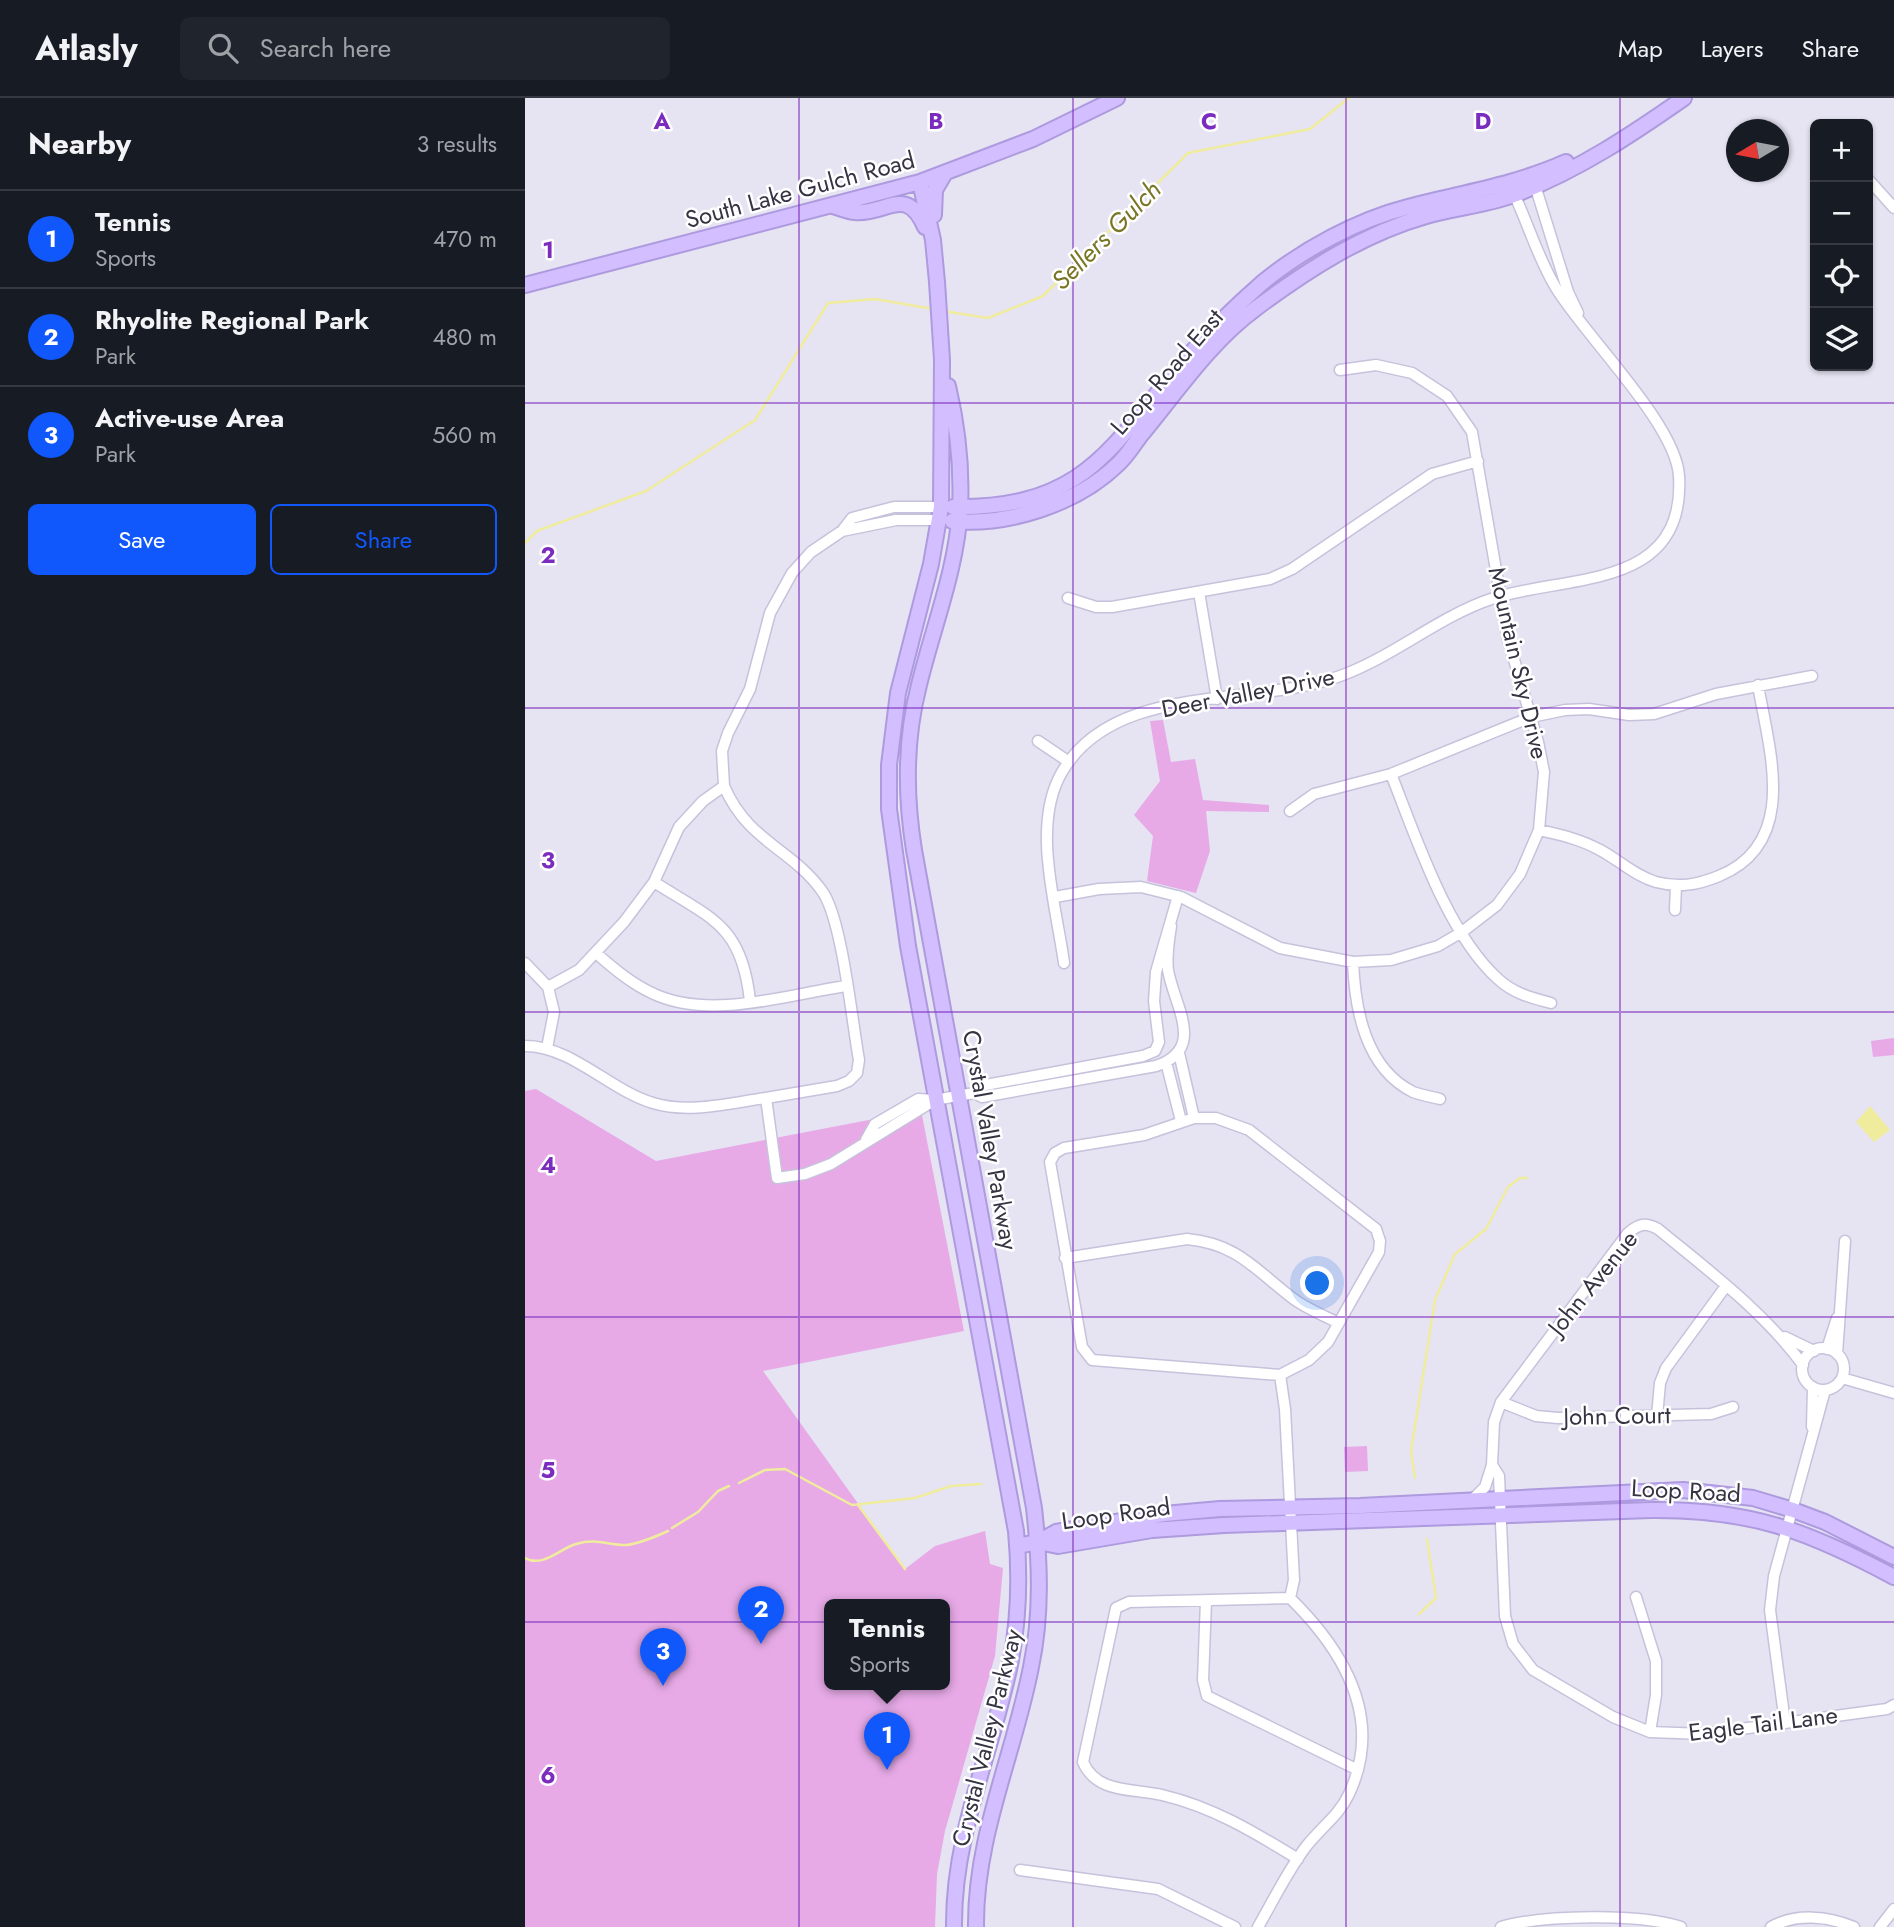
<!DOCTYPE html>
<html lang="en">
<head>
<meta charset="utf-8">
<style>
	:root { --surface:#171b24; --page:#20242c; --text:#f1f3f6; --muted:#9ea1a6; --line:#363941; --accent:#1057fc }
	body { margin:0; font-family:Jost,sans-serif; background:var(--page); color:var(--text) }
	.controls { position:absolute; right:21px; top:21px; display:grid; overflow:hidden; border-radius:10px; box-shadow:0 2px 5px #0004 }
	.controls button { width:63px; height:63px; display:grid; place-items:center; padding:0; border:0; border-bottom:2px solid var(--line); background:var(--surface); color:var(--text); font:35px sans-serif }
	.compass { position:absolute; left:1201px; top:21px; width:63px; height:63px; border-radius:50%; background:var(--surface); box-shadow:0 2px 5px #0004; rotate:260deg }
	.you { position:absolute; left:793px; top:1186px; width:24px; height:24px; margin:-18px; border:5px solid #fff; border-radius:50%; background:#1a73e8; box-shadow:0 0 0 10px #1a73e833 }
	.badge { display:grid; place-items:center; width:46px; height:46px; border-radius:50%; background:var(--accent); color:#fff; font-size:23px; font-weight:700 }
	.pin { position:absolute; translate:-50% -58px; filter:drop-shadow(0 2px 4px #0008) }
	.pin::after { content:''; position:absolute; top:37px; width:24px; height:21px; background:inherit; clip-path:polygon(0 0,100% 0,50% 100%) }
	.popup { position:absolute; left:299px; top:1501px; width:126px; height:91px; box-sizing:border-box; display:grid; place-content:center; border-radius:10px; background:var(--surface); filter:drop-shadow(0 2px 5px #0005); font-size:23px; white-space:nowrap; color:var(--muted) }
	.popup b { font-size:26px; color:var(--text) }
	.popup::after { content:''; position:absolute; left:50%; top:100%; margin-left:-14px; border:14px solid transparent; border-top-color:var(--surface) }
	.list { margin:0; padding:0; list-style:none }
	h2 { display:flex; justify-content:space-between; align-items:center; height:91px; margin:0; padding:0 28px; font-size:30px }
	h2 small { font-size:23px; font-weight:400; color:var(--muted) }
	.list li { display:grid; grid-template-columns:46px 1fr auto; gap:21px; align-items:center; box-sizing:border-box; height:98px; padding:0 28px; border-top:2px solid var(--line) }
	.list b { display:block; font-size:26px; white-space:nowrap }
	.list p { margin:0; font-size:23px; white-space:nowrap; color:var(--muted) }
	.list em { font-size:23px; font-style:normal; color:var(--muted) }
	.actions { display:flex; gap:14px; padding:21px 28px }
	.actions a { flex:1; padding:16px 0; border:2px solid var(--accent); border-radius:10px; text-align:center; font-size:24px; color:var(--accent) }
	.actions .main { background:var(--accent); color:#fff }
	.icon { flex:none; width:38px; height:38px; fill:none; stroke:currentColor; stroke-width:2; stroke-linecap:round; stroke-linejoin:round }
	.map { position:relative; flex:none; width:1369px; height:1829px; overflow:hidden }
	header { display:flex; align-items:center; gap:42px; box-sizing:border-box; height:98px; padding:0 35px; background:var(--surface); border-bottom:2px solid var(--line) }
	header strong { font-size:33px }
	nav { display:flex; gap:38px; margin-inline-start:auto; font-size:24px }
	.search { width:490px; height:63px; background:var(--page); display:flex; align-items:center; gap:18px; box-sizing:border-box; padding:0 24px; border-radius:10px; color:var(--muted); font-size:26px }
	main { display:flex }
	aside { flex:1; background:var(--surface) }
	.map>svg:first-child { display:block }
	.green { fill:#e7aae7; fill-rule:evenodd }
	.water { fill:#f0ec9d }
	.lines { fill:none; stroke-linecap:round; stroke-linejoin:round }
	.stream { stroke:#f0ec9d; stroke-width:2.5 }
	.street-casing { stroke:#c7c2db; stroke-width:13 }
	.secondary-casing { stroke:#ad9adf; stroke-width:18 }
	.street { stroke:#fff; stroke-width:10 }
	.secondary { stroke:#d3bfff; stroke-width:14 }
	.grid { fill:none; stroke:#7b2cbf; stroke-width:2; stroke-opacity:0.55 }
	.labels { text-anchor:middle; stroke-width:5; stroke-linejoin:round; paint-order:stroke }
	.street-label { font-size:24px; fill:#363343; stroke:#fff }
	.water-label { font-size:26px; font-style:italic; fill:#787523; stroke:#fff }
	.grid-label { font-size:23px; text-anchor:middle; font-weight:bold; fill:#7b2cbf; stroke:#fff; stroke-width:5; stroke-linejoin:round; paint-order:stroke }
</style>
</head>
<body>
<header>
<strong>Atlasly</strong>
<div class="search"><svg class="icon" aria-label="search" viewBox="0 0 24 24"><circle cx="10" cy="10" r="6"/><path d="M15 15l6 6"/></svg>Search here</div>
<nav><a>Map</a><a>Layers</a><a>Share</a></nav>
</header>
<main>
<aside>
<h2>Nearby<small>3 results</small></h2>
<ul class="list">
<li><span class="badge">1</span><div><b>Tennis</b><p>Sports</p></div><em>470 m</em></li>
<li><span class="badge">2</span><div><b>Rhyolite Regional Park</b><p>Park</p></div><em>480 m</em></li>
<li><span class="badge">3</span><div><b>Active-use Area</b><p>Park</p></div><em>560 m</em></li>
</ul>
<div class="actions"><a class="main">Save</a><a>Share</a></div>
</aside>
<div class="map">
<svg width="1369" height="1829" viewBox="0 0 1369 1829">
	<rect width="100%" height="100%" fill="#e6e3f2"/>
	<path class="green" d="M638 622 646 664 670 661 678 702 744 707V714L681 713 685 753 671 795 622 783 628 738 609 717 635 683 625 623Z
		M1369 940V957L1348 959 1346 943Z
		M11 991 131 1063 396 1012 439 1233 238 1273 380 1471 410 1448 460 1433 465 1466 478 1470 470 1558 420 1733 412 1776 410 1829H0V993ZM304 1506H420V1586H304Z
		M842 1348 843 1373 820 1374 819 1349Z"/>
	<path class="water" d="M1345 1008 1365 1032 1349 1044 1331 1024Z"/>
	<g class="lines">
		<path class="stream" d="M418 213 463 220 518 198 663 55 785 31 824 0
			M0 445 12 433 121 393 230 322 303 205 350 201 408 211
			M890 1380 886 1353 910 1202 930 1156 961 1131 983 1089 995 1080H1002
			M214 1385 240 1372 260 1371 327 1407 390 1400 426 1388 456 1386
			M333 1407 380 1471
			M147 1430 173 1414 193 1393 204 1388
			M0 1460C18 1470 34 1451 51 1446 72 1440 82 1447 101 1447 113 1446 132 1438 143 1433
			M894 1516 911 1500 902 1441"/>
		<defs>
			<path id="street" d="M1343 81 1369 110
				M1009 84 1043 194 1053 215
				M317 433 371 422H415
				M674 494 692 601
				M543 500 571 509H587L745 481 767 471 907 376 953 363
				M513 643 544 664
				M866 676C891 739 922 835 973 881 988 895 1006 900 1026 905
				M199 688C223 744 266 750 297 793 317 820 327 924 334 962L332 975 324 983 312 988 241 1000 252 1080 280 1076 306 1066 410 1002
				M765 713 789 696 866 676 1006 619 1040 612 1064 611 1104 617 1129 616 1191 596 1287 578
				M1014 732C1036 737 1055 741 1075 752 1094 762 1110 778 1131 784 1154 790 1172 787 1194 778 1275 745 1244 652 1233 587
				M129 784C187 821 217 827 225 903
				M530 799 574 791 616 789 656 799 755 850 828 864 866 862 913 848 937 834 972 807 995 776 1014 732 1019 674 1013 644 983 541 947 334 922 298 887 275 851 267 815 272
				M1150 812 1151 788
				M71 855C89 871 107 886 129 896 186 922 261 897 321 888
				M828 864C830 911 840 970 888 994 896 997 907 999 915 1001
				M0 865 23 889 54 872 99 824 129 784 154 729 178 703 199 688 197 653 203 635 225 591 245 515 267 475 286 454 317 433 327 420 369 409H416
				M539 865C531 806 506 727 537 674 590 583 729 610 815 578 868 559 913 519 966 501 1040 476 1161 494 1154 378 1151 326 1060 238 1031 190 1012 159 1003 124 987 92
				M0 948C47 948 84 992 128 1005 164 1016 204 1005 241 1000
				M22 950 29 914 23 889
				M654 955 669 1020
				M641 964 656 1023
				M449 995 455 988 618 958 630 953 634 944 629 903 631 874 653 798
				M669 1020H691L724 1032 851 1131 855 1143 854 1154 803 1244 784 1262 755 1277 567 1262 557 1249 525 1064 530 1055 539 1050 619 1037Z
				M341 1042 350 1026 393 1001 410 1002 449 995 457 999 631 968C682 951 649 908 643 872 641 858 644 842 646 828
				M540 1160 662 1141C714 1146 731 1173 770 1202 783 1211 799 1218 814 1225
				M1260 1239 1289 1253
				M1277 1271a21 21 0 1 1 42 0a21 21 0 1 1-42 0Z
				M1302 1251 1312 1220
				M1312 1256 1320 1143
				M755 1277 760 1311 769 1482 765 1500
				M1317 1280 1369 1295
				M976 1304 1011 1318 1033 1320 1186 1316 1208 1309
				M1132 1318 1135 1285 1141 1270 1201 1188
				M1287 1329 1288 1289
				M967 1367 969 1324 976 1304 1103 1135C1114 1126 1120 1124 1133 1131 1184 1173 1238 1213 1278 1267
				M948 1401 960 1389 967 1367 974 1378 980 1518 988 1546 1008 1572 1088 1619 1125 1634 1179 1636 1362 1611 1369 1607
				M1111 1499 1131 1563V1597L1125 1634
				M681 1503 678 1582 682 1598 833 1672
				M1260 1625 1245 1512 1249 1478 1300 1292
				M495 1772 633 1791 710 1829
				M733 1829C748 1803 762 1774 780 1750 794 1731 814 1718 824 1696 859 1621 819 1553 765 1500L604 1504 591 1510 558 1664C572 1696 607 1690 637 1697 688 1709 729 1734 773 1761
				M976 1829C1017 1817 1115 1815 1156 1829
				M1246 1829C1271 1815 1303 1818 1329 1829
				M1355 1829 1369 1811"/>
			<path id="secondary" d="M395 84 408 142 412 184 417 262 416 409 406 466 373 595 364 667V711L383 848 491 1433C495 1476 494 1519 486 1562 468 1652 428 1735 429 1829
				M308 108C315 110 323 114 330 114 361 117 381 86 400 129
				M409 117 410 92 420 75
				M0 187 395 84 508 41 592 0
				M423 288C432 326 437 370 435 410 432 470 408 529 394 587 380 641 380 696 389 752L509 1410C515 1464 517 1516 506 1569 489 1657 450 1738 451 1829
				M428 409C564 411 587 345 665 256 687 231 712 207 737 185 777 152 832 122 883 109 936 95 990 87 1041 64
				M427 423C484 428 552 406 593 366 602 358 609 346 616 337 651 295 685 244 730 211 782 172 838 136 901 118 932 109 965 107 994 95 1055 71 1106 37 1159 0
				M513 1444 531 1434 639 1416 695 1411 835 1408 1158 1392 1228 1400 1268 1412 1300 1424 1369 1459
				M492 1448 513 1444 533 1448 627 1432 699 1427 1126 1412C1226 1411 1283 1433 1369 1479"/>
		</defs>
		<use href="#street" class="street-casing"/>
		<use href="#secondary" class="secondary-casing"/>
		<use href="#street" class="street"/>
		<use href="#secondary" class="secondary"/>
	</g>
	<path class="grid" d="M274 0V1829M548 0V1829M821 0V1829M1095 0V1829M0 305H1369M0 610H1369M0 914H1369M0 1219H1369M0 1524H1369"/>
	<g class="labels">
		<g class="street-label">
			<text transform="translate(275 92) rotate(-15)" y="8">South Lake Gulch Road</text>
			<text transform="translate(642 274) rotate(-49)" y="8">Loop Road East</text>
			<text transform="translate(993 565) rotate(77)" y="8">Mountain Sky Drive</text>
			<text transform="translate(723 595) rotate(-11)" y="8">Deer Valley Drive</text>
			<text transform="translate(465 1042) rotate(80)" y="8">Crystal Valley Parkway</text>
			<text transform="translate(1068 1185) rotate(-51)" y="8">John Avenue</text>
			<text transform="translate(1092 1318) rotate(-1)" y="8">John Court</text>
			<text transform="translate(1161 1393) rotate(3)" y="8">Loop Road</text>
			<text transform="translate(591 1416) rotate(-8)" y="8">Loop Road</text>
			<text transform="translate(1238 1626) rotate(-7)" y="8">Eagle Tail Lane</text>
			<text transform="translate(462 1640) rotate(-76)" y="8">Crystal Valley Parkway</text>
		</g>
		<g class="water-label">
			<text transform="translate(581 137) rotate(-45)" y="9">Sellers Gulch</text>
		</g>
	</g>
	<g class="grid-label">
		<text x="137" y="31">A</text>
		<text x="411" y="31">B</text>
		<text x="684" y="31">C</text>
		<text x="958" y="31">D</text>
		<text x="23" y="160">1</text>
		<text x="23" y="465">2</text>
		<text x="23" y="770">3</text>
		<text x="23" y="1075">4</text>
		<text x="23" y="1380">5</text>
		<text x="23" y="1685">6</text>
	</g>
</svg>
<div class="controls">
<button>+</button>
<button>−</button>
<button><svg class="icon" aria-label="locate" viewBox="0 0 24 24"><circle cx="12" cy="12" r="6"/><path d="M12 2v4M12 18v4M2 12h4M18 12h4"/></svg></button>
<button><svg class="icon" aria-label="layers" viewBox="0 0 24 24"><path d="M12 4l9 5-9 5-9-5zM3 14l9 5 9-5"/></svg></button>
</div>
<svg class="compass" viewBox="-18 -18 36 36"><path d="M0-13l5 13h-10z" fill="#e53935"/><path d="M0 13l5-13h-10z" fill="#9ea1a6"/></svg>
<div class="you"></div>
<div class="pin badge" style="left:362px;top:1672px">1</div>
<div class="popup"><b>Tennis</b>Sports</div>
<div class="pin badge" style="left:236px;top:1546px">2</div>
<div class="pin badge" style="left:138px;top:1588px">3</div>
</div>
</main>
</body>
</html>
